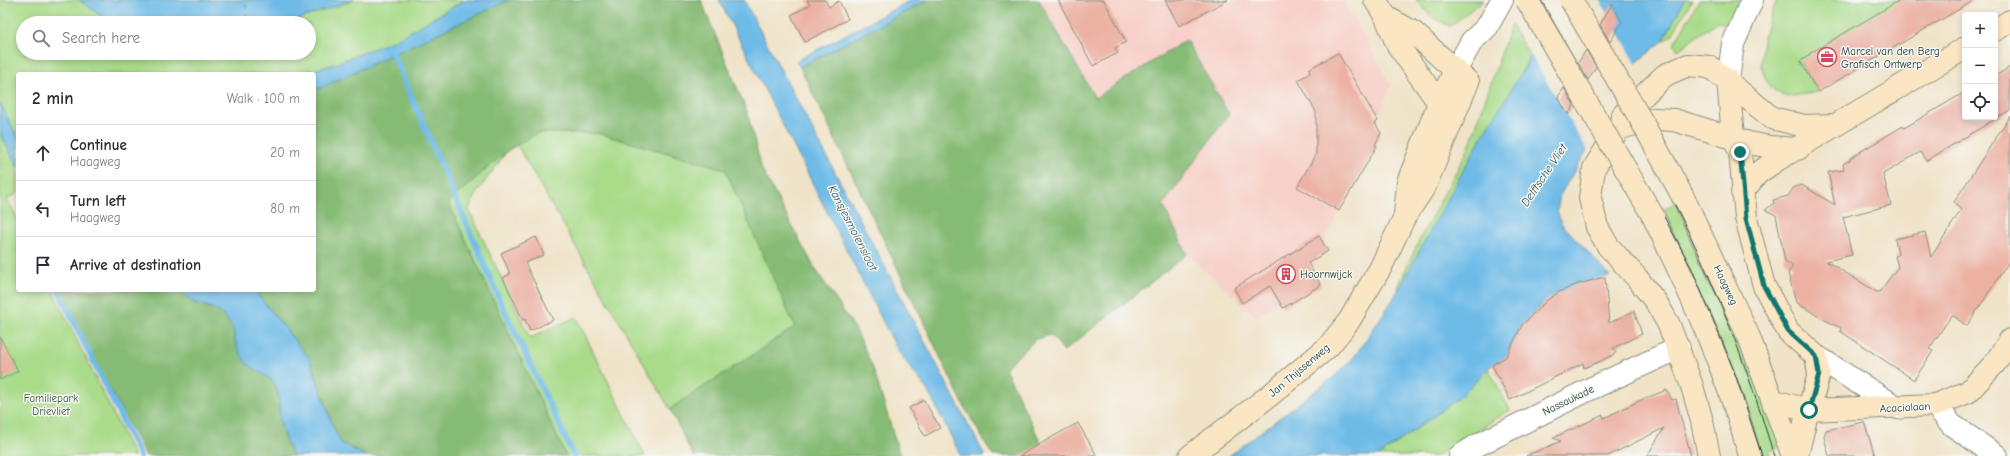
<!DOCTYPE html>
<html lang="en">
<head>
<meta charset="utf-8">
<style>
	:root { --surface:#fff; --page:#f2f2f3; --text:#2b2b33; --muted:#7c7c81; --line:#e1e1e2 }
	body { margin:0; font-family:"Comic Neue",sans-serif; background:var(--page); color:var(--text) }
	.controls { position:absolute; right:12px; top:12px; display:grid; overflow:hidden; border-radius:4px; box-shadow:0 2px 6px #0003 }
	.controls button { width:36px; height:36px; display:grid; place-items:center; padding:0; border:0; border-bottom:1px solid var(--line); background:var(--surface); color:var(--text); font:20px sans-serif }
	.stop { position:absolute; width:12px; height:12px; margin:-9px; border:3px solid #0f766e; border-radius:50%; background:#fff }
	.stop.end { background:#0f766e; border-color:#fff; box-shadow:0 1px 4px #0008 }
	.list { margin:0; padding:0; list-style:none }
	h2 { display:flex; justify-content:space-between; align-items:center; height:52px; margin:0; padding:0 16px; font-size:17px }
	h2 small { font-size:13px; font-weight:400; color:var(--muted) }
	.list li { display:grid; grid-template-columns:26px 1fr auto; gap:12px; align-items:center; box-sizing:border-box; height:56px; padding:0 16px; border-top:1px solid var(--line) }
	.list b { display:block; font-size:15px; white-space:nowrap }
	.list p { margin:0; font-size:13px; white-space:nowrap; color:var(--muted) }
	.list em { font-size:13px; font-style:normal; color:var(--muted) }
	.icon { flex:none; width:22px; height:22px; fill:none; stroke:currentColor; stroke-width:2; stroke-linecap:round; stroke-linejoin:round }
	.map { position:relative; flex:none; width:2010px; height:456px; overflow:hidden }
	.search { position:absolute; background:var(--surface); box-shadow:0 2px 6px #0003; left:16px; top:16px; width:300px; height:44px; display:flex; align-items:center; gap:10px; box-sizing:border-box; padding:0 14px; border-radius:22px; color:var(--muted); font-size:15px }
	.panel { position:absolute; background:var(--surface); box-shadow:0 2px 6px #0003; left:16px; top:72px; width:300px; height:220px; border-radius:4px }
	.map>svg:first-child { display:block }
	.built { fill:#f7d1c9 }
	.green { fill:#a9db89; stroke:#648c5e; fill-rule:evenodd }
	.forest { fill:#86bb75; stroke:#527c54 }
	.water { fill:#6ebbe8; stroke:#467c8e }
	.pier { fill:#f0e3c8 }
	.lines { fill:none; stroke-linecap:round; stroke-linejoin:round }
	.stream { stroke:#6ebbe8; stroke-width:6 }
	.ferry { stroke:#335c61; stroke-width:1; stroke-dasharray:5 4; stroke-linecap:butt }
	.building { fill:#ecb1a3 }
	.street-casing { stroke:#88907e; stroke-width:24 }
	.secondary-casing { stroke:#88907e; stroke-width:24 }
	.street { stroke:#fff; stroke-width:22 }
	.secondary { stroke:#fbe6c4; stroke-width:22 }
	.tram { stroke:#1f3d34; stroke-width:1 }
	.secondary-bridge-casing { stroke:#88907e; stroke-width:24; stroke-linecap:butt }
	.secondary-bridge { stroke:#fbe6c4; stroke-width:22 }
	.route { stroke:#0f766e; stroke-width:5 }
	.labels { text-anchor:middle; stroke-width:3; stroke-linejoin:round; paint-order:stroke }
	.poi-label { font-size:11px; fill:#1f3d34; stroke:#f6f6f2; text-anchor:start }
	.street-label { font-size:11px; fill:#1f3d34; stroke:#f6f6f2 }
	.park-label { font-size:11px; fill:#3b5d45; stroke:#f6f6f2 }
	.water-label { font-size:12px; font-style:italic; fill:#335c61; stroke:#f6f6f2 }
</style>
</head>
<body>
<div class="map">
<svg width="2010" height="456" viewBox="0 0 2010 456">
	<rect width="100%" height="100%" fill="#f6f6f2"/>
	<filter id="ink" filterUnits="userSpaceOnUse"><feTurbulence type="fractalNoise" baseFrequency=".025" numOctaves="2"/><feDisplacementMap in="SourceGraphic" scale="8" xChannelSelector="R" yChannelSelector="G"/><feConvolveMatrix kernelMatrix="1 2 1 2 8 2 1 2 1" color-interpolation-filters="sRGB"/></filter>
	<filter id="wash" filterUnits="userSpaceOnUse"><feTurbulence type="fractalNoise" baseFrequency=".012" numOctaves="4" result="noise"/><feDisplacementMap in="SourceGraphic" scale="16" xChannelSelector="R" yChannelSelector="G"/><feGaussianBlur stdDeviation="0.9" result="paint"/><feColorMatrix in="noise" values="0 0 0 0 0 0 0 0 0 0 0 0 0 0 0 0 0 1.4 0 .05"/><feComposite in="paint" operator="in"/></filter>
	<g filter="url(#wash)">
		<rect width="100%" height="100%" fill="#f0e3c8"/>
		<path class="built" d="M1039 0H1344L1391 85 1346 197 1308 278 1257 317 1187 254 1163 205 1229 114 1186 41 1095 98Z"/>
		<path class="green" d="M0 0H513L314 74H18V138L0 103ZM23 23H309V53H23Z
			M1416 0H1484L1450 26 1433 18Z
			M1684 0H1692L1672 35 1663 41Z
			M1699 0H1744L1727 26 1718 21 1678 50 1674 44Z
			M1777 0H1904L1800 62 1818 92 1786 97C1782 95 1776 92 1773 89 1749 64 1767 26 1777 0Z
			M1511 25 1530 56 1472 162 1399 290 1397 287 1420 239 1469 147Z
			M0 132 18 168V193L7 199 18 220V290H52L134 456H0Z
			M537 133H597L725 169 795 327 670 409 517 145Z
			M507 151 475 195 469 210 530 338 576 317 645 456H566L448 202Z
			M1679 200 1780 436 1777 448 1769 451 1770 456H1758L1657 214Z
			M1488 368 1510 410 1437 456H1379L1461 396Z"/>
		<path class="forest" d="M506 0H701L747 112 762 170 814 267 856 330 873 368 900 456H693L670 409 795 327 725 169 597 133H537L507 151 448 202 566 456H366L341 443 333 426 310 359 258 295V290H314V89Z
			M928 0H1039L1095 98 1186 40 1229 114 1163 205 1187 254 1064 351 1051 335 1036 339 1005 368 1047 456H993L965 408 800 67Z
			M57 290H179L193 302 215 309 225 317 233 328 236 345 273 381 278 393 280 421 286 442 293 456H146Z"/>
		<path class="water" d="M79 0H354L288 23H111Z
			M465 0H509L314 91V74H299L335 64 395 40Z
			M719 0H744L985 456H961L928 391 898 351Z
			M911 0H928L800 67 796 61Z
			M1566 0H1684L1663 41 1636 63 1608 115 1560 195 1557 211 1561 223 1610 276C1559 290 1526 304 1506 357L1492 365 1461 396 1379 456H1229L1335 376 1354 357 1392 301 1476 147Z
			M0 103 18 138V168L0 132Z
			M179 290H258V295L310 359 333 426 341 443 366 456H293L286 442 280 421 278 393 273 381 246 363 236 345 233 328 225 317 215 309 193 302Z"/>
		<path class="pier" d="M1564 0H1600L1637 65 1610 116 1588 151 1531 55Z"/>
		<g class="lines">
			<path class="stream" d="M392 52 501 303 574 456
				M58 290 140 456"/>
			<path class="ferry" d="M246 18V0"/>
		</g>
		<g id="blocks">
			<path class="building" d="M807 0H825L829 7 839 1 848 19 805 42 791 15 810 5Z
				M1058 0H1104L1126 42 1115 48 1118 53 1093 66Z
				M1165 0H1228L1179 26Z
				M1900 0H1975L1818 92 1800 61 1810 55 1809 54Z
				M1612 4 1622 22 1610 42 1600 25Z
				M1586 50 1596 67 1588 80 1578 63Z
				M1338 53 1378 121 1375 123 1381 133 1375 145 1377 146 1339 211 1297 187 1316 154V112L1298 80 1310 73 1309 69Z
				M2010 67V110L1926 161 1920 152 1883 174 1891 205 1843 217 1852 255 1826 261 1877 292 1880 291 1898 267 1895 256 1898 255 1895 239 1925 232 1931 257 1961 210 1954 202 2010 116V260L1967 326 1952 315 1929 349 1933 351 1914 380 1840 331 1841 328 1819 317 1796 302 1788 273 1793 266 1785 261 1776 215 1765 210 1774 203 1773 200 1788 196 1794 187 1802 185 1835 205 1828 172 1844 170 1843 164 1850 160V158L1903 126 1904 128 1965 92V117H1995V76Z
				M1564 88 1574 105 1568 115 1558 97Z
				M1319 236 1328 251 1308 263 1321 285 1283 308 1270 286 1242 303 1234 288Z
				M536 237 544 255 525 263 553 320 530 331 525 319 523 320 503 278 510 274 501 253Z
				M1605 277 1609 323 1634 311 1642 334 1613 348 1616 353 1603 360 1584 368 1583 363 1510 400 1492 365 1506 357 1522 325 1546 301 1559 292 1578 284Z
				M0 337 18 371 0 380Z
				M1667 390 1672 400 1676 399 1691 456H1647L1664 428 1608 456H1526L1561 441 1553 438 1603 415 1604 418 1641 400Z
				M924 400 940 428 925 436 909 408Z
				M1864 422 1875 456H1829L1824 437 1826 430Z
				M1078 423 1097 456H1019L1063 431Z"/>
		</g>
	</g>
	<g filter="url(#ink)">
		<use href="#blocks" fill-opacity="0" stroke="#88907e" stroke-width="1"/>
		<g class="lines">
			<defs>
				<path id="street" d="M1455 71 1472 41 1487 27 1502 0
					M1728 80 1733 44 1752 0
					M1816 356 1898 408
					M1935 405 1952 425 1997 456
					M1460 456 1476 446 1590 389 1679 348"/>
				<path id="secondary" d="M1375 0 1386 17 1397 44 1439 103 1451 109
					M1995 30 2010 21
					M1728 80 1733 137 1740 152 1746 218 1764 286 1788 331 1816 356 1819 374 1806 418 1797 456
					M1624 127 1654 119 1674 120 1749 143 1770 147 1798 149
					M1742 192 1758 173 1777 160 1965 48
					M1683 197 1749 337 1793 456
					M1405 214 1408 182 1439 103 1455 71
					M1653 216C1691 294 1727 372 1750 456
					M1774 401 1809 410 1935 405 1968 392 1995 363 2010 340
					M1190 456 1269 396 1328 347 1349 321 1381 267 1404 218 1425 186 1468 82 1413 32 1386 17
					M1709 456 1702 421 1692 386 1669 325 1656 302 1637 278 1608 246 1597 227 1590 198 1594 168 1619 128 1623 115 1665 75 1688 65 1710 67 1772 118 1804 126 1833 125"/>
			</defs>
			<use href="#street" class="street-casing"/>
			<use href="#secondary" class="secondary-casing"/>
			<use href="#street" class="street"/>
			<use href="#secondary" class="secondary"/>
			<path class="tram" d="M1541 0 1661 211 1692 269 1734 371 1762 456
				M1561 0C1599 67 1639 134 1674 203 1716 284 1748 369 1774 456"/>
			<defs>
				<path id="secondary-bridge" d="M1527 0 1653 216
					M1571 0 1641 120 1683 197"/>
			</defs>
			<use href="#secondary-bridge" class="secondary-bridge-casing"/>
			<use href="#secondary-bridge" class="secondary-bridge"/>
		</g>
	</g>
	<g class="lines" filter="url(#ink)">
		<path class="route" d="M1740 152 1746 218 1764 286 1788 331 1816 356 1819 374 1809 410"/>
	</g>
	<defs>
		<symbol id="office-ring" viewBox="-11 -11 22 22"><circle r="9.5" fill="#f6f6f2" stroke="#d1495b" stroke-width="1.5"/><path d="M-6-3h4V-5.5h4V-3h4V5H-6ZM-1-4.5V-3h2v-1.5ZM-6 0V1H6V0Z" fill="#d1495b"/></symbol>
		<symbol id="building-ring" viewBox="-11 -11 22 22"><circle r="9.5" fill="#f6f6f2" stroke="#d1495b" stroke-width="1.5"/><path d="M-4-6H4V6H1V3H-1V6H-4ZM-2.5-4.3h1.7v1.8h-1.7ZM.8-4.3h1.7v1.8H.8ZM-2.5-1h1.7V.8h-1.7ZM.8-1h1.7V.8H.8Z" fill="#d1495b"/></symbol>
	</defs>
	<g fill-rule="evenodd">
		<use href="#office-ring" x="1816" y="46" width="22" height="22"/>
		<use href="#building-ring" x="1275" y="263" width="22" height="22"/>
	</g>
	<g class="labels">
		<g class="poi-label">
			<text x="1841" y="55">Marcel van den Berg<tspan x="1841" dy="13">Grafisch Ontwerp</tspan></text>
			<text x="1300" y="278">Hoornwijck</text>
		</g>
		<g class="street-label">
			<text transform="translate(1726 285) rotate(65)" y="4">Haagweg</text>
			<text transform="translate(1299 370) rotate(-40)" y="4">Jan Thijssenweg</text>
			<text transform="translate(1568 400) rotate(-26)" y="4">Nassaukade</text>
			<text transform="translate(1905 407) rotate(-3)" y="4">Acacialaan</text>
		</g>
		<g class="park-label">
			<text x="51" y="402">Familiepark<tspan x="51" dy="13">Drievliet</tspan></text>
		</g>
		<g class="water-label">
			<text transform="translate(1544 175) rotate(-56)" y="4">Delftsche Vliet</text>
			<text transform="translate(853 228) rotate(63)" y="4">Kansjesmolensloot</text>
		</g>
	</g>
</svg>
<div class="controls">
<button>+</button>
<button>−</button>
<button><svg class="icon" aria-label="locate" viewBox="0 0 24 24"><circle cx="12" cy="12" r="6"/><path d="M12 2v4M12 18v4M2 12h4M18 12h4"/></svg></button>
</div>
<div class="stop" style="left:1809px;top:410px"></div>
<div class="stop end" style="left:1740px;top:152px"></div>
<div class="search"><svg class="icon" aria-label="search" viewBox="0 0 24 24"><circle cx="10" cy="10" r="6"/><path d="M15 15l6 6"/></svg>Search here</div>
<section class="panel">
<h2>2 min<small>Walk · 100 m</small></h2>
<ul class="list">
<li><svg class="icon" aria-label="ahead" viewBox="0 0 24 24"><path d="M12 20V5M6 11l6-6 6 6"/></svg><div><b>Continue</b><p>Haagweg</p></div><em>20 m</em></li>
<li><svg class="icon" aria-label="left" viewBox="0 0 24 24"><path d="M17 20v-9H6M10 6l-5 5 5 5"/></svg><div><b>Turn left</b><p>Haagweg</p></div><em>80 m</em></li>
<li><svg class="icon" aria-label="arrive" viewBox="0 0 24 24"><path d="M6 21V4h12l-3 4 3 4H6"/></svg><div><b>Arrive at destination</b></div></li>
</ul>
</section>
</div>
</body>
</html>
